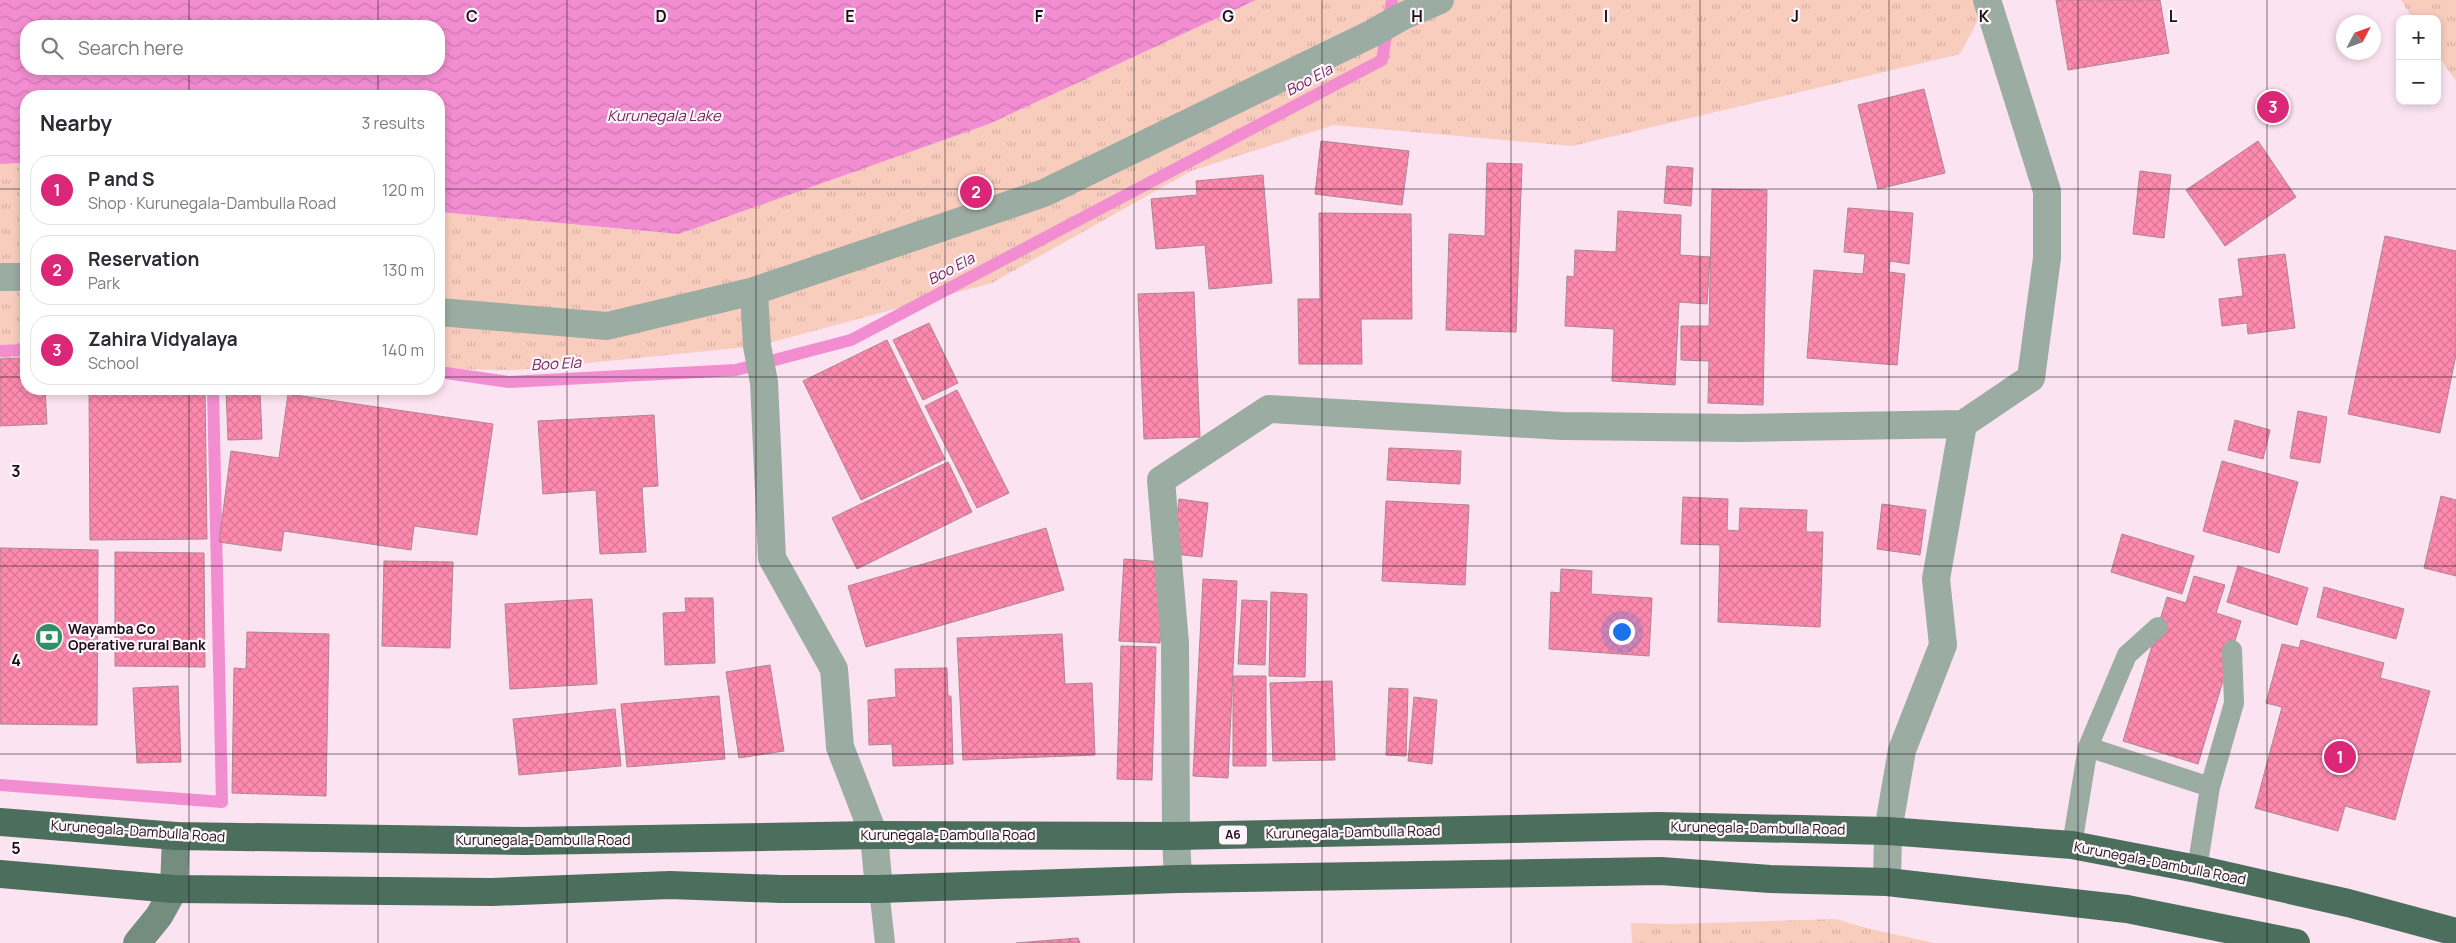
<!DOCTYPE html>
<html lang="en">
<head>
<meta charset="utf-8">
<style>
	:root { --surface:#fff; --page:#f7f7f7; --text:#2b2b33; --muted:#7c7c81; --line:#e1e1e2; --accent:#db2777 }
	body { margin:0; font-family:Manrope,sans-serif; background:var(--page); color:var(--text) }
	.controls { position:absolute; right:15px; top:15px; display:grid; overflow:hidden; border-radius:10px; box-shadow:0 2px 8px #0003 }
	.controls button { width:45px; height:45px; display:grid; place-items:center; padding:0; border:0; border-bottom:1px solid var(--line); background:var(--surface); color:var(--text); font:25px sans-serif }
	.compass { position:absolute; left:2336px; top:15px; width:45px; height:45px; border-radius:50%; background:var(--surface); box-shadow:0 2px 8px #0003; rotate:49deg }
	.you { position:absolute; left:1621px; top:631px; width:18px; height:18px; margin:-12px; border:4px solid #fff; border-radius:50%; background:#1a73e8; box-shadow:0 0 0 8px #1a73e833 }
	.badge { display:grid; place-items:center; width:32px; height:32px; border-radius:50%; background:var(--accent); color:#fff; font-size:16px; font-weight:700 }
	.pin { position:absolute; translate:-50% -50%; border:2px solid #fff; box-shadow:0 1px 5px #0006 }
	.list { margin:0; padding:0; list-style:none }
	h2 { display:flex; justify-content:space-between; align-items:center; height:65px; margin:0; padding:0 20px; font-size:21px }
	h2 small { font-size:16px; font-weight:400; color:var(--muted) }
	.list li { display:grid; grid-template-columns:32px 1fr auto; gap:15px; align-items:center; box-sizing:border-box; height:70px; margin:0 10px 10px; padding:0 10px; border:1px solid var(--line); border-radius:20px }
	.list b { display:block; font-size:19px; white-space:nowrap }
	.list p { margin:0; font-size:16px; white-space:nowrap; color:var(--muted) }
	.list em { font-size:16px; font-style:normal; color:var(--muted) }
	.icon { flex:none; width:28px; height:28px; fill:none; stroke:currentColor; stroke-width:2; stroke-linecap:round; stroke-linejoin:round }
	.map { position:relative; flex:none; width:2456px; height:943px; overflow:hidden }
	.search { position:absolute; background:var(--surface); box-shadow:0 2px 8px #0003; left:20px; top:20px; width:425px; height:55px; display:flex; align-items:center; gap:12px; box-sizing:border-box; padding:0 18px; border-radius:20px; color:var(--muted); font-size:19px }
	.panel { position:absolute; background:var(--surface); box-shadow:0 2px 8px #0003; left:20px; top:90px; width:425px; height:305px; border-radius:20px }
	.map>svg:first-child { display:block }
	.park { fill:url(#park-tufts) }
	.water { fill:url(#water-waves); fill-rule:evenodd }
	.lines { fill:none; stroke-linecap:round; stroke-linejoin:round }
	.stream { stroke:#f18dd0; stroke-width:12 }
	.building { fill:url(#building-cross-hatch); stroke:#af8591 }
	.service { stroke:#9baca2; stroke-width:20 }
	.minor { stroke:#9baca2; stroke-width:28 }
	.secondary { stroke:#748d7f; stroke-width:28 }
	.trunk { stroke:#4c6e5c; stroke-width:28 }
	.grid { fill:none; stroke:#1b0e17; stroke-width:1; stroke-opacity:0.55 }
	.labels { text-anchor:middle; stroke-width:4.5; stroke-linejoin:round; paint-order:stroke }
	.shield { fill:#fdf5fa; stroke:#5f535b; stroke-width:1 }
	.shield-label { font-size:12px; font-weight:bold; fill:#1b0e17 }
	.poi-label { font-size:14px; font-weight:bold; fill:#1b0e17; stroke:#fdf5fa; text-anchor:start }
	.street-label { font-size:14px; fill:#1b0e17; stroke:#fdf5fa }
	.water-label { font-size:15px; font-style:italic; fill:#741d5d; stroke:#fdf5fa }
	.grid-label { font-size:16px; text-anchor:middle; font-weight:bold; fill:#1b0e17; stroke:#fdf5fa; stroke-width:4.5; stroke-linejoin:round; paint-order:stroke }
</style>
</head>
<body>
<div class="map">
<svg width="2456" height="943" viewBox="0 0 2456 943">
	<defs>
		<pattern id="park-tufts" width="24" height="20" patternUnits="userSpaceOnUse" patternTransform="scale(1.25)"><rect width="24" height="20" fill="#f8cdbe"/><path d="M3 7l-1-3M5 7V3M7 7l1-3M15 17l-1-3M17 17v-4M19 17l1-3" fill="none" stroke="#d4afa3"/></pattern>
		<pattern id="water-waves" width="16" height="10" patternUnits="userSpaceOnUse" patternTransform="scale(1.25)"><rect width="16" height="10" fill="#f18dd0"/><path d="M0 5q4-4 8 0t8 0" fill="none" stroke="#ce78b2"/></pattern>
		<pattern id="building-cross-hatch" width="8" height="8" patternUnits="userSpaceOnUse" patternTransform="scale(1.25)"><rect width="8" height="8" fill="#fe8aaf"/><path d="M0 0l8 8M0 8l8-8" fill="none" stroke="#d97696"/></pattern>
	</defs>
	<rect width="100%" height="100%" fill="#fbe3f1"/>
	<path class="park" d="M1256 0H1981L1985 7 1960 54 1572 146 1334 125 1191 171 992 283 757 346 518 370 439 369V212L679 234 989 124Z
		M2401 0H2456V81L2437 54V19H2413Z
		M26 163V364H0V164Z
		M1836 919 1870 929 1934 943H1632L1631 923 1671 924Z"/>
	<path class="water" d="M0 0H1256L989 124 679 234 439 212V96H26V163L0 164ZM26 26H439V69H26Z"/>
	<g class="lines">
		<path class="stream" d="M0 351 26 350
			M439 372 509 382 736 370 851 340 1382 60 1392 0
			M0 785 222 802 213 389"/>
	</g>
	<path class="building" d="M2056 0H2160L2169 53 2068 70Z
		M1924 89 1945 173 1878 189 1858 105Z
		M1321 141 1409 151 1402 205 1315 194Z
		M2258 141 2296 197 2225 246 2186 190Z
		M1487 163 1522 164 1516 332 1446 330 1449 234 1485 236Z
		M1667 166 1693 168 1691 206 1664 203Z
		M2140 171 2171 175 2164 238 2133 234Z
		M1263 175 1272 283 1209 289 1205 245 1156 249 1151 199 1197 195 1196 181Z
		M1712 189 1767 190 1763 405 1708 403 1709 361 1681 360V326H1709Z
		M1848 208 1913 213 1909 264 1890 261 1889 272 1905 274 1897 365 1807 358 1814 270 1863 274 1865 254 1844 252Z
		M1618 211 1681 215 1680 255 1710 257 1707 304 1679 302 1675 385 1612 381 1614 329 1565 326 1567 276 1574 277 1575 250 1616 252Z
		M1319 213 1411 214 1412 319H1361L1362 364H1299L1298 299H1320Z
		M2385 236 2456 251V355L2440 433 2348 414Z
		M2285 254 2295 328 2248 334 2247 323 2222 326 2219 299 2243 296 2238 259Z
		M1194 292 1200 437 1144 439 1138 294Z
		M929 323 958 383 923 400 893 340Z
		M887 340 945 459 861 500 803 381Z
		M26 358V389H45L47 424 0 426V359Z
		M89 389H205L207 539 90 540Z
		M226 389H260L262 439 228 440Z
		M957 390 1009 493 977 508 925 406Z
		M288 394 493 424 477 535 414 526 411 550 284 531 281 551 219 542 231 451 279 458Z
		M2298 411 2327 417 2320 463 2290 458Z
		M654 415 658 486 642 487 646 552 600 554 596 490 543 494 538 421Z
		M2235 420 2270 430 2263 459 2228 450Z
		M1389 448 1461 451 1460 484 1387 480Z
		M2222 461 2298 482 2279 553 2203 531Z
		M948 462 972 512 857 569 832 518Z
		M2441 496 2456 500V576L2424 568Z
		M1683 497 1728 499 1727 530 1739 531 1740 508 1807 510 1806 532H1823L1820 627 1718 622 1720 545 1681 544Z
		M1179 499 1208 503 1202 557 1174 554Z
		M1386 501 1469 505 1465 585 1382 581Z
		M1882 504 1926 510 1920 555 1877 549Z
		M1046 528 1064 590 866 647 848 586Z
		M2122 534 2194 556 2182 594 2111 572Z
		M0 548 98 550 97 725 0 724Z
		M115 552 204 553 205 667 115 666Z
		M1124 559 1164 562 1160 643 1119 641Z
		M384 561 453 562 450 648 382 646Z
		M2238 566 2308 588 2297 625 2227 602Z
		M1561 569 1592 571 1591 594 1652 598 1649 656 1549 649 1551 592 1560 593Z
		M2194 576 2225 585 2216 613 2241 621 2198 764 2123 741 2167 597 2186 603Z
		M1203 579 1237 581 1228 778 1193 776Z
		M2324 587 2404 609 2396 639 2317 617Z
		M1271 592 1307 594 1305 677 1269 676Z
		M685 598H713L715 663 665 665 663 613 686 612Z
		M592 599 597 684 510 689 505 604Z
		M1242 600 1267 601 1265 665 1238 664Z
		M247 632 329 634 326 796 232 793 234 668 246 669Z
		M1062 634 1065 684 1092 683 1095 755 963 760 957 638Z
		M2301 640 2384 663 2380 678 2430 691 2395 820 2345 806 2338 831 2255 808 2282 707 2266 703 2282 644 2299 648Z
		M1121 646 1156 647 1152 780 1117 779Z
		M770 665 784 751 739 758 726 672Z
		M947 668 948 696H951L953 764 893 766 892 744 869 745 868 700 896 697 895 669Z
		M1233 676H1266V766H1233Z
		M1332 681 1335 760 1273 761 1270 683Z
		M178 686 181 762 137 763 133 688Z
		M1389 688 1408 689 1406 756 1386 755Z
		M719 696 725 759 627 767 621 704Z
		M1414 697 1437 700 1432 764 1408 761Z
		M615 709 621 766 519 775 513 719Z
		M1078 938 1080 943H1016Z"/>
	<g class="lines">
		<path class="service" d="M2088 747 2210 787
			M2072 845 2088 747 2127 655 2158 627
			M2197 869 2210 787 2234 703 2232 650
			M879 889 885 943"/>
		<path class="minor" d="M0 277H26
			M754 291 757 346 764 382 772 558 834 669 840 747 874 835 879 889
			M439 312 607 326 754 291 1044 193 1373 33 1401 17 1440 0
			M1178 879 1176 836 1175 643 1161 480 1269 409 1562 426 1742 428 1963 424
			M1887 882 1888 831 1902 750 1943 645 1936 579 1963 424 2031 378 2047 258V191L1987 0"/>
		<path class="secondary" d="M137 943 159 916 174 889 176 836"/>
		<path class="trunk" d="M0 822 176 836 526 841 874 835 1176 836 1658 826 1888 831 2072 845 2197 869 2348 903 2456 932
			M0 874 174 889 492 892 670 885 780 889H879L1178 879 1661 871 1770 879 1887 882 2127 909 2296 943"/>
	</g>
	<path class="grid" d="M189 0V26M378 0V26M567 0V943M756 0V943M945 0V943M1134 0V943M1322 0V943M1511 0V943M1700 0V943M1889 0V943M2078 0V943M2267 0V943M189 69V96M378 69V96M0 189H26M439 189H2456M0 377H26M439 377H2456M189 389V943M378 389V943M0 566H2456M0 754H2456"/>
	<defs>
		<symbol id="bank-disc" viewBox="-11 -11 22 22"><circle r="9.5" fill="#328e65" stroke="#fdf5fa"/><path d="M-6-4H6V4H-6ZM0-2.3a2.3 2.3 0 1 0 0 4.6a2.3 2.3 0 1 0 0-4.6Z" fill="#fff"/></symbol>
	</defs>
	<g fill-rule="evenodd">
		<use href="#bank-disc" x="33" y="621" width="32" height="32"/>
	</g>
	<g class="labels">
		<rect class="shield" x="1219" y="825.5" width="28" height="19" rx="4"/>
		<g class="shield-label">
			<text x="1233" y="839">A6</text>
		</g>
		<g class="poi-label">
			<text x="68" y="634">Wayamba Co<tspan x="68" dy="16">Operative rural Bank</tspan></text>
		</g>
		<g class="street-label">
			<text transform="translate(1758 828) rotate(1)" y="5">Kurunegala-Dambulla Road</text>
			<text transform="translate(138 831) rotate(4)" y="5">Kurunegala-Dambulla Road</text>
			<text transform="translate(1353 832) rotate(-1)" y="5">Kurunegala-Dambulla Road</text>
			<text x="948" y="840">Kurunegala-Dambulla Road</text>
			<text x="543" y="845">Kurunegala-Dambulla Road</text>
			<text transform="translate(2160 863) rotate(11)" y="5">Kurunegala-Dambulla Road</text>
		</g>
		<g class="water-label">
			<text transform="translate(1309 80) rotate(-28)" y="5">Boo Ela</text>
			<text x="664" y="121">Kurunegala Lake</text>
			<text transform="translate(951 269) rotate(-28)" y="5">Boo Ela</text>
			<text transform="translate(556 364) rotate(-3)" y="5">Boo Ela</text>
		</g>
	</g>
	<g class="grid-label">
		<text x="472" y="22">C</text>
		<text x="661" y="22">D</text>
		<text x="850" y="22">E</text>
		<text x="1039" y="22">F</text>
		<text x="1228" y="22">G</text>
		<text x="1417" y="22">H</text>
		<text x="1606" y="22">I</text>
		<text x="1795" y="22">J</text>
		<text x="1984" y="22">K</text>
		<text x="2173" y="22">L</text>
		<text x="16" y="477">3</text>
		<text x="16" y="666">4</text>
		<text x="16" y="854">5</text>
	</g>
</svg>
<div class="controls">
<button>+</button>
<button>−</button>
</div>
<svg class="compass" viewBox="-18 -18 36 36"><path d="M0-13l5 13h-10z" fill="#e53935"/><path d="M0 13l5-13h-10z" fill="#7c7c81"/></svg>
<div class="you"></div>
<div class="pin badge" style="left:2340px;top:757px">1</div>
<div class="pin badge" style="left:976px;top:192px">2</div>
<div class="pin badge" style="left:2273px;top:107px">3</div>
<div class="search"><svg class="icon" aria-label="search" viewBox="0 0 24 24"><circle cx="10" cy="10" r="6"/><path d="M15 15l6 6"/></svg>Search here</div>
<section class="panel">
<h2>Nearby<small>3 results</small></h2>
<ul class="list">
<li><span class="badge">1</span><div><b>P and S</b><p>Shop · Kurunegala-Dambulla Road</p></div><em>120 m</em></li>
<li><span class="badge">2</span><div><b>Reservation</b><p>Park</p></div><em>130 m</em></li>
<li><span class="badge">3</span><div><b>Zahira Vidyalaya</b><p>School</p></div><em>140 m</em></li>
</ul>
</section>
</div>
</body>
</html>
